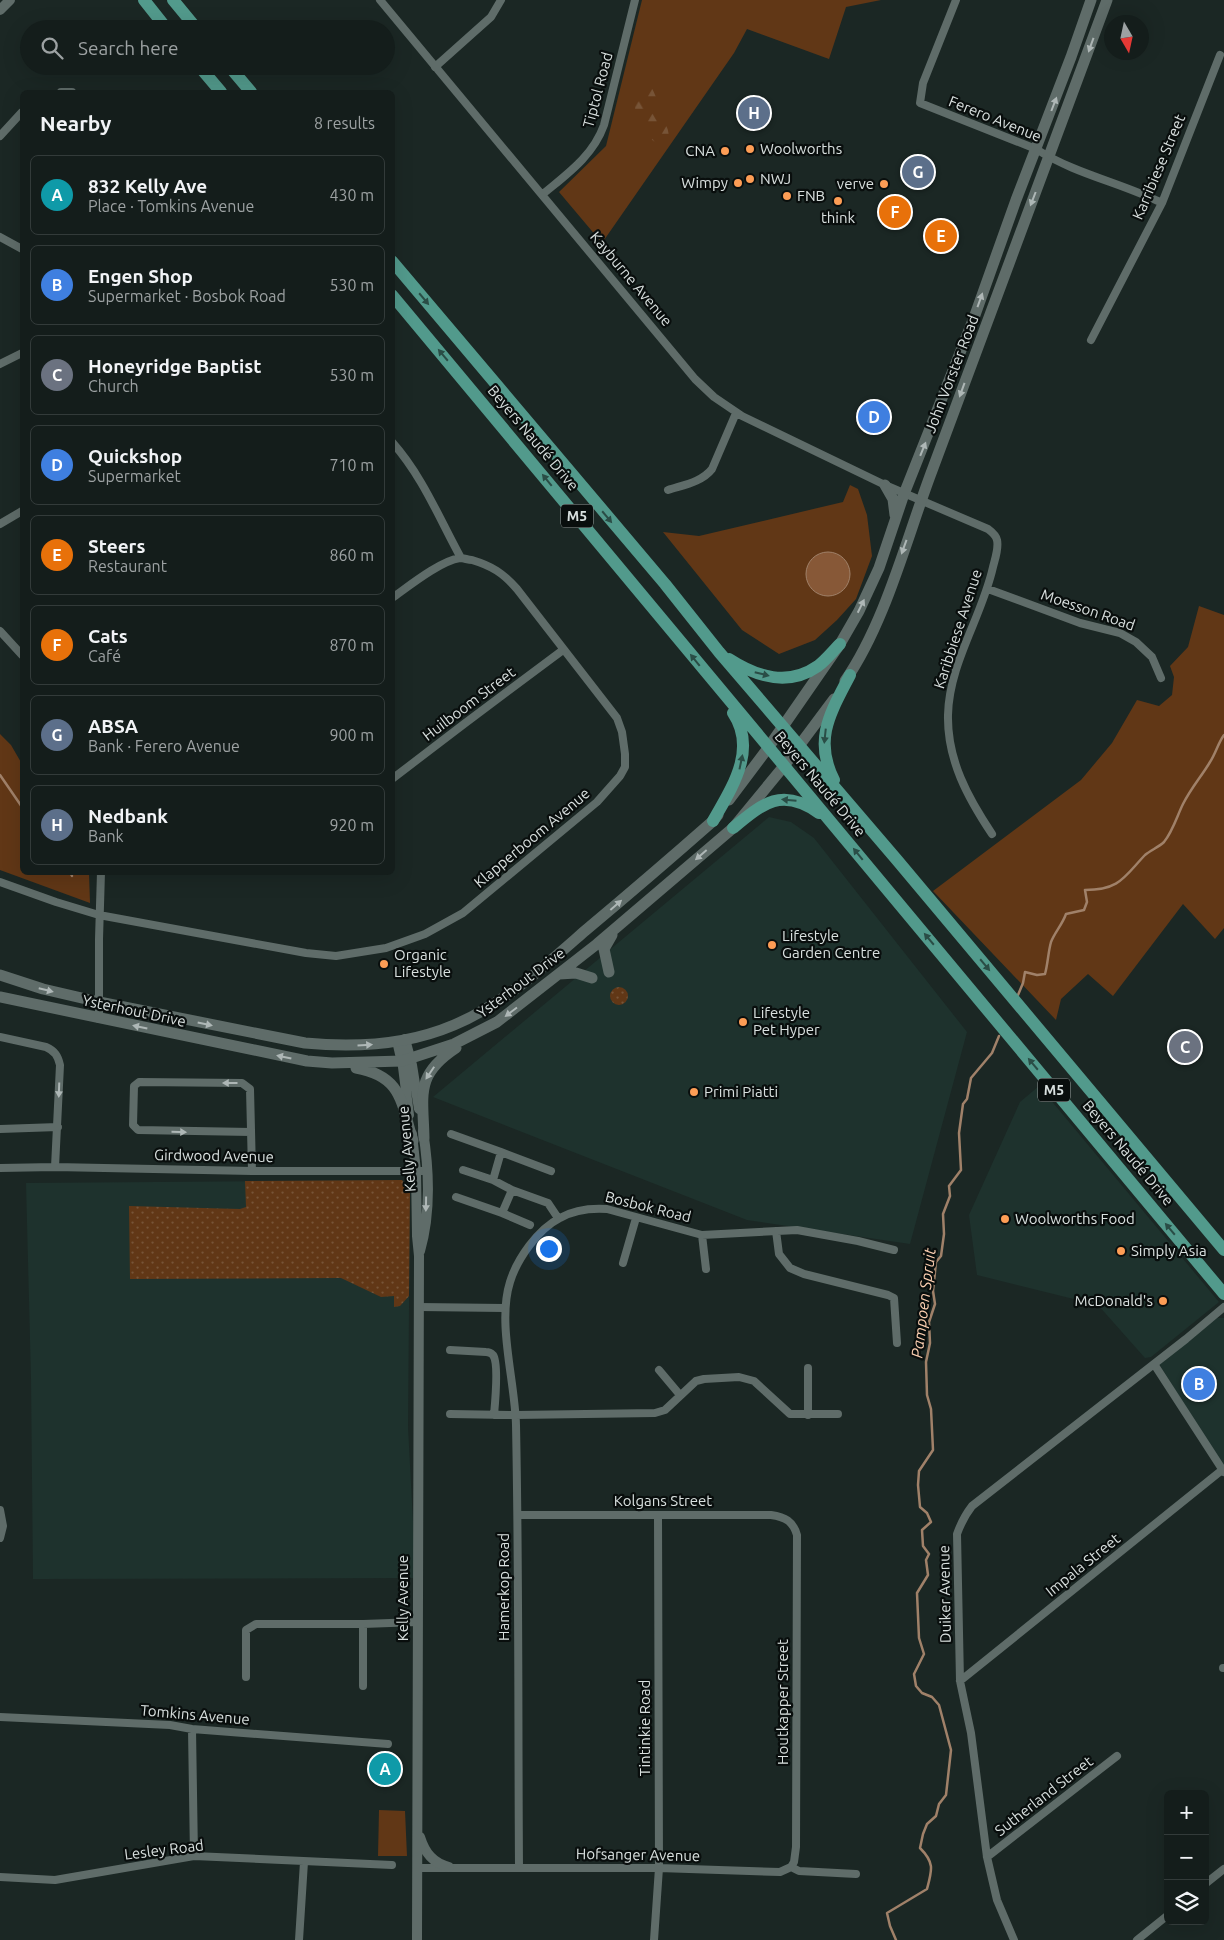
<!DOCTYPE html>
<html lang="en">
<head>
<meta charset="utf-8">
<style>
	:root { --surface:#141d1b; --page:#212a28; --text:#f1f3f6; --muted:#9da2a3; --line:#333b3a; --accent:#2563eb }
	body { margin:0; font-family:Ubuntu,sans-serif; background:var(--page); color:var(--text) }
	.controls { position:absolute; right:15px; bottom:15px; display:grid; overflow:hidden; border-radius:8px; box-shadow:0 5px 20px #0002 }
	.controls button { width:45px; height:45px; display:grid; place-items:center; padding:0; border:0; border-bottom:1px solid var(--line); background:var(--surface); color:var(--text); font:25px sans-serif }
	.compass { position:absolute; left:1104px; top:15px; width:45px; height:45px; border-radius:50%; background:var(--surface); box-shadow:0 5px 20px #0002; rotate:171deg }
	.you { position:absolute; left:548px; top:1248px; width:18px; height:18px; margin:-12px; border:4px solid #fff; border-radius:50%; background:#1a73e8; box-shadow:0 0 0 8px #1a73e833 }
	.badge { display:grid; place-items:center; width:32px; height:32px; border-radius:50%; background:var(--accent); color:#fff; font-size:16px; font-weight:700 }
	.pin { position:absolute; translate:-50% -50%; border:2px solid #fff; box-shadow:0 1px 5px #0006 }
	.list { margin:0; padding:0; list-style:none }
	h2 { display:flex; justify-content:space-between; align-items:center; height:65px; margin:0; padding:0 20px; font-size:21px }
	h2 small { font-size:16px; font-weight:400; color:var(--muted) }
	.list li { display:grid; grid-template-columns:32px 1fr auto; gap:15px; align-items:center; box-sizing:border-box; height:80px; margin:0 10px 10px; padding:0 10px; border:1px solid var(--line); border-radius:8px }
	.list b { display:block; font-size:19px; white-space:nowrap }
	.list p { margin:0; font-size:16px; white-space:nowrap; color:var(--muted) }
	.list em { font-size:16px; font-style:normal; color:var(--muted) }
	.icon { flex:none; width:28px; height:28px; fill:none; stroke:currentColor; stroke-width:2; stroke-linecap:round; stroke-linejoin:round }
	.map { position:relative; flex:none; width:1224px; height:1940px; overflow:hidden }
	.search { position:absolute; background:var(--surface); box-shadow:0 5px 20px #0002; left:20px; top:20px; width:375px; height:55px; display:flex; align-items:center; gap:12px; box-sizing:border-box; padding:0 18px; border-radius:28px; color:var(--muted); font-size:19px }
	.panel { position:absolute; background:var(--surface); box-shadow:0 5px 20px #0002; left:20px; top:90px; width:375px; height:785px; border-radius:8px }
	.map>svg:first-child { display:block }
	.built { fill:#1e322d }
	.green { fill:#613716 }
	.forest { fill:url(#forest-firs) }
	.garden { fill:url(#garden-dots) }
	.water { fill:#875837; stroke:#a08169 }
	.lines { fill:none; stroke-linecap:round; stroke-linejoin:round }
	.stream { stroke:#a08169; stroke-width:2.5 }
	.minor { stroke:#5f6c69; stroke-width:8 }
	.tertiary { stroke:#5f6c69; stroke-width:10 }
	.secondary { stroke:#5f6c69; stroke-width:11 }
	.primary { stroke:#529a8c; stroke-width:12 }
	.oneway { fill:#aeb7b6 }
	.oneway2 { fill:#2a4d46 }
	.poi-dot { fill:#fd9d55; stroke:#090e0d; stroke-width:2 }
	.labels { text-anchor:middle; stroke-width:4.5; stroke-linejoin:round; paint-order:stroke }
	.shield { fill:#090e0d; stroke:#9ba1a0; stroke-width:1 }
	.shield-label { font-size:14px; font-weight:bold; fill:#d9e0df }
	.street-label { font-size:15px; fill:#d9e0df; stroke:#090e0d }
	.poi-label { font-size:15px; fill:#d9e0df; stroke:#090e0d; text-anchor:start }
	.water-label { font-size:16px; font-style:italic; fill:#fccfb1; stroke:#090e0d }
</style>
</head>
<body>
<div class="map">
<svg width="1224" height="1940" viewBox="0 0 1224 1940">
	<defs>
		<pattern id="forest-firs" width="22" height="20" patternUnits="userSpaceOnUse" patternTransform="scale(1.25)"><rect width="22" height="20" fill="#613716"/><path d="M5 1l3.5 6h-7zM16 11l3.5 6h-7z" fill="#775437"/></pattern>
		<pattern id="garden-dots" width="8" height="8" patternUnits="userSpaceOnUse" patternTransform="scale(1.25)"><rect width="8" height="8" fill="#613716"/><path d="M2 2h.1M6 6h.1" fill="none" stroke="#775437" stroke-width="1.8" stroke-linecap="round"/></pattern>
	</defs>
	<rect width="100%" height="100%" fill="#1b2724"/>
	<path class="built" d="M769 817 791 822 814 838 967 1032 910 1244 747 1220 433 1097Z
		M1039 1086 1219 1302 1151 1357 1145 1358 1098 1305 977 1275 969 1215 1020 1102Z
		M402 1180 410 1190 408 1427 416 1578 33 1579 31 1379 26 1183Z
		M1217 1318H1224V1468L1159 1364Z"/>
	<path class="green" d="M642 0H881L846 7 829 59 747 29 734 53 602 243 559 192 606 146Z
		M850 485 858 489 867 515 872 556 856 599 837 620 815 640 779 654 742 630 663 532 699 536 843 502Z
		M1199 606 1224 615V928L1215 939 1183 904 1113 996 1088 974 1061 999 1056 1020 933 891 1081 780 1112 743 1137 700 1159 706 1172 695 1174 677 1170 666 1188 647Z
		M0 734 11 745 22 764V872L89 873 90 903 0 870Z
		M379 1810 405 1811 407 1856H378Z"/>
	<path class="forest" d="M652 88 666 120 669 136 661 145C649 142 636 120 635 108 634 102 638 94 640 89Z"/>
	<path class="garden" d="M610 996a9 9 0 1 1 18 0a9 9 0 1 1-18 0Z
		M402 1180 410 1190 409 1296 400 1306 394 1307V1296L381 1297 341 1278 130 1279 129 1206 240 1209 246 1207 245 1181Z"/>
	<path class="water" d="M806 574a22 22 0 1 1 44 0a22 22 0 1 1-44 0Z"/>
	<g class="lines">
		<path class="stream" d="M0 775 22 807
			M70 872 72 876
			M1018 995 1023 983 1025 972 1037 975 1045 974C1048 963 1048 953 1051 942 1055 932 1062 925 1066 914L1084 910 1087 902 1085 890C1120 890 1124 877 1145 855 1151 850 1159 847 1164 842 1173 831 1177 816 1183 804 1191 788 1201 777 1210 762 1216 753 1218 743 1224 735
			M896 1940 890 1926 887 1913 927 1889C932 1870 935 1863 920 1848L923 1834 927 1824 936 1816 939 1804 946 1795 951 1750 939 1705 932 1697 922 1693 916 1686 914 1674 924 1654 919 1638 917 1593 928 1575 926 1560 929 1554 923 1546 922 1530 931 1522 927 1513 920 1507 918 1485 919 1471 933 1450 931 1409 927 1395 926 1362 930 1343 929 1322 935 1304 933 1291 936 1262 941 1256 944 1234 943 1214 950 1196 949 1186 961 1170 959 1133 963 1104 967 1099 971 1078 992 1053 999 1036"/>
		<path class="minor" d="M380 0 695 379 714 397 742 416 885 485 988 529C992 532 996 535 997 540 999 548 995 559 993 567 982 617 949 663 948 715 947 760 968 798 992 834
			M956 0 923 83 920 103 1036 149C1075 174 1122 183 1162 203
			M435 67 491 17 501 0
			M61 92H72
			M0 136 22 112
			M543 194C567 174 593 156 604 125L635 0
			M0 237 22 249
			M1091 340 1162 203 1220 55
			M0 364 22 353
			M392 442C423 477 439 518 461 558
			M668 490C683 485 702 482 712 469L736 413
			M0 524 22 511
			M988 589 1080 623 1120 633 1136 642 1152 657 1161 678
			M0 631 22 655
			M392 779 464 724 563 650
			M0 882 56 902 99 915 306 953 336 956 386 948 425 934 463 913 597 802 620 776 625 767V754L622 732 617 718 517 589C503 573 492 566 472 560 468 560 464 558 460 558 440 561 409 586 392 598
			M99 1019V939L101 872
			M0 1037 46 1047C55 1051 58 1056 60 1065L55 1167
			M0 1129 58 1127
			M251 1132 138 1130 133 1125 134 1086 139 1082 242 1083 250 1089 252 1171
			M451 1134 501 1152
			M0 1168 55 1167 252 1171H427
			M463 1170 493 1180 512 1190 548 1203 558 1218
			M493 1180 501 1152 551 1171
			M456 1197 502 1213 512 1190
			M502 1213 530 1225
			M776 1231 779 1254 790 1268 804 1274 888 1295 894 1298 897 1343
			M702 1235 706 1269
			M623 1263 636 1218
			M419 1307 504 1308
			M450 1350 486 1352C489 1352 491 1353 493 1355 499 1363 495 1404 494 1415
			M1154 1364 1224 1472
			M659 1370 680 1395
			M450 1414 516 1415 655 1413 665 1410 696 1381 704 1379 739 1377 754 1381 790 1414H838
			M808 1415V1368
			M0 1510 3 1526 0 1538
			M518 1515H771C785 1517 793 1521 797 1535L796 1847 794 1862 791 1867
			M363 1624V1686
			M1223 1668H1224
			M246 1677V1630L256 1624H363L418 1622
			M960 1681 1222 1470
			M0 1717 170 1725 192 1729 388 1744
			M192 1729 194 1856
			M987 1857 1117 1756
			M519 1867C518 1720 519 1572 516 1425 515 1381 497 1323 510 1282 517 1259 538 1229 560 1218 574 1210 591 1208 607 1209L702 1235 797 1230 858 1241 894 1250
			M791 1867 799 1871 856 1874
			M418 1868H659L780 1872 791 1867
			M0 1877 55 1880 194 1856 392 1865
			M1205 1884 1224 1869
			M299 1940 304 1862
			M654 1940 659 1868 658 1515
			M1014 1940 997 1900 987 1857 971 1733 960 1681 957 1534C961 1523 965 1515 972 1506L1186 1339 1224 1307
			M1137 1940 1168 1915"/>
		<path class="tertiary" d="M0 10 10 0
			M405 1039 412 1065 419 1109
			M397 1041 403 1067 409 1115
			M412 1134 416 1171 417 1236 419 1256 417 1940
			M420 1251C431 1213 429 1169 423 1131
			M420 1837C425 1853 433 1863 449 1867"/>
		<path class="secondary" d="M885 485 893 499 895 515
			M845 681C886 622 907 536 933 468 991 312 1049 156 1107 0
			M729 800 768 748 840 644 859 611 879 568 904 494 975 315 1016 200 1071 57 1091 0
			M609 972 604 949 612 935
			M559 974 576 973 592 978
			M0 975 43 989 99 1002 305 1043C355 1048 407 1045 454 1025 504 1004 546 965 586 930 629 894 671 858 713 821L718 815
			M0 997 307 1061 332 1063 402 1061 454 1044 497 1022 597 944 733 828 784 766 834 699
			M356 1068C402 1076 401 1102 413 1141
			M424 1138C423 1094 415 1075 456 1048"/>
		<path class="primary" d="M144 0 167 29
			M173 0 197 29
			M199 66 221 92
			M229 66 251 92
			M392 261 665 584 719 652 897 860 1224 1250
			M392 295 1224 1294
			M729 659C757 677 788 687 818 666 826 660 833 651 840 644
			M834 780C813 739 831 712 850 675
			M713 821C731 789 758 750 733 713
			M733 828C763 803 782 787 819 813"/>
	</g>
	<defs><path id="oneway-solid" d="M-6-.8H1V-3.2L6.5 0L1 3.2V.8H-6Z" transform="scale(1.25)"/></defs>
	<g class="oneway">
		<use href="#oneway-solid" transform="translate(1091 45) rotate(110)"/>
		<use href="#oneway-solid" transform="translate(1054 104) rotate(-69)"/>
		<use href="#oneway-solid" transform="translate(1033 199) rotate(111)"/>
		<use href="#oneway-solid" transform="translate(980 300) rotate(-70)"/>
		<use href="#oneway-solid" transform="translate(962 390) rotate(110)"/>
		<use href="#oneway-solid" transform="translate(923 449) rotate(-68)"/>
		<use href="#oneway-solid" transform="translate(904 547) rotate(110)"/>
		<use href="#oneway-solid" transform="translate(861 606) rotate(-64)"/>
		<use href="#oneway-solid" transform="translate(701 855) rotate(139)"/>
		<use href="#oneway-solid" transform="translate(616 905) rotate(-41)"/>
		<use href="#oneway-solid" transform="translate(46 990) rotate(14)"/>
		<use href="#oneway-solid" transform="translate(511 1012) rotate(143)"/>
		<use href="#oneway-solid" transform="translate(205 1024) rotate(12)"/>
		<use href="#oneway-solid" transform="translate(140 1027) rotate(-168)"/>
		<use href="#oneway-solid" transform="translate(365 1045) rotate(-4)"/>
		<use href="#oneway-solid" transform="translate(284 1057) rotate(-168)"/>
		<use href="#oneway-solid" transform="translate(430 1073) rotate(124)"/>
		<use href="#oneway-solid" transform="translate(230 1083) rotate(-180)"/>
		<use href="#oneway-solid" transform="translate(59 1090) rotate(92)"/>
		<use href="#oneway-solid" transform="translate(179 1132) rotate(1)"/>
		<use href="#oneway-solid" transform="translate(426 1204) rotate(91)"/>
	</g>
	<g class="oneway2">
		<use href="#oneway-solid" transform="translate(424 299) rotate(50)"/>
		<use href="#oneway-solid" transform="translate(443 355) rotate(-130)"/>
		<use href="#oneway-solid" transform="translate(547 480) rotate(-129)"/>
		<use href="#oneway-solid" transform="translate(607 517) rotate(50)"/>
		<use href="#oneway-solid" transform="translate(695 660) rotate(-129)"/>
		<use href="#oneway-solid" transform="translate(762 674) rotate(14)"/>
		<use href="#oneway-solid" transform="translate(825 736) rotate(96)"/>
		<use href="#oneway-solid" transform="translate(741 762) rotate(-78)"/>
		<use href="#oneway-solid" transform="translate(789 800) rotate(-175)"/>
		<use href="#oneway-solid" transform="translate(858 854) rotate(-129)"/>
		<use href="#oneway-solid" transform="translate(929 939) rotate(-130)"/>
		<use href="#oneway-solid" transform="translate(985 965) rotate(50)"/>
		<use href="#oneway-solid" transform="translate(1033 1064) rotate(-130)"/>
		<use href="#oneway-solid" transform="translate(1170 1229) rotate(-130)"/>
	</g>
	<g class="poi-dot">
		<circle cx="750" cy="149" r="5"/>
		<circle cx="725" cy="151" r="5"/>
		<circle cx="750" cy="179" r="5"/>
		<circle cx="738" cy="183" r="5"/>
		<circle cx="884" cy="184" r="5"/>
		<circle cx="787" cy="196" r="5"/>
		<circle cx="838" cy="201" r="5"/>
		<circle cx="772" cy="945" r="5"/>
		<circle cx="384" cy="964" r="5"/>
		<circle cx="743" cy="1022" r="5"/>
		<circle cx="694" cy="1092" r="5"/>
		<circle cx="1005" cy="1219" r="5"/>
		<circle cx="1121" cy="1251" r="5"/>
		<circle cx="1163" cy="1301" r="5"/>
	</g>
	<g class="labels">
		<g class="shield">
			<rect x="561" y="504.5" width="32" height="23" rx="4"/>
			<rect x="1038" y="1078.5" width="32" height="23" rx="4"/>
		</g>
		<g class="shield-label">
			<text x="577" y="521">M5</text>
			<text x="1054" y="1095">M5</text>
		</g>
		<g class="street-label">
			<text transform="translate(598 90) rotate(-75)" y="5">Tiptol Road</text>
			<text transform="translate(995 119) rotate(22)" y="5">Ferero Avenue</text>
			<text transform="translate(1159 167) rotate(-67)" y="5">Karribiese Street</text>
			<text transform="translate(631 279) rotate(50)" y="5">Kayburne Avenue</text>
			<text transform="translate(952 374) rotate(-69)" y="5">John Vorster Road</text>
			<text transform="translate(533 438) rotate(50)" y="5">Beyers Naudé Drive</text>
			<text transform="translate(1088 610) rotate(19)" y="5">Moesson Road</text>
			<text transform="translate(958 629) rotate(-72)" y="5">Karibbiese Avenue</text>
			<text transform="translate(469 704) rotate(-37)" y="5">Huilboom Street</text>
			<text transform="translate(820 784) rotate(50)" y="5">Beyers Naudé Drive</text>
			<text transform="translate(532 838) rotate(-40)" y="5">Klapperboom Avenue</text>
			<text transform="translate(521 983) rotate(-37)" y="5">Ysterhout Drive</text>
			<text transform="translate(134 1011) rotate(12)" y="5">Ysterhout Drive</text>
			<text transform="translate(407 1149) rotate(-95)" y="5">Kelly Avenue</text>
			<text transform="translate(1128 1153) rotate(50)" y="5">Beyers Naudé Drive</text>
			<text transform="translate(214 1156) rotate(1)" y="5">Girdwood Avenue</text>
			<text transform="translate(648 1207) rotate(14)" y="5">Bosbok Road</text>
			<text x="663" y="1506">Kolgans Street</text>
			<text transform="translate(1083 1565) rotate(-39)" y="5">Impala Street</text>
			<text transform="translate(504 1587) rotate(-90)" y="5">Hamerkop Road</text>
			<text transform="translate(945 1594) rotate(-91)" y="5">Duiker Avenue</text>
			<text transform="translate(403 1598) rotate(-90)" y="5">Kelly Avenue</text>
			<text transform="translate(783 1702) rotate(-90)" y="5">Houtkapper Street</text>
			<text transform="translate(195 1715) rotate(5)" y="5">Tomkins Avenue</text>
			<text transform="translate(645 1728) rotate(-90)" y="5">Tintinkie Road</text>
			<text transform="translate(1044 1796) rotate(-38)" y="5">Sutherland Street</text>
			<text transform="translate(164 1850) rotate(-7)" y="5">Lesley Road</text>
			<text transform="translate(638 1855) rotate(1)" y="5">Hofsanger Avenue</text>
		</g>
		<g class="poi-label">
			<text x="760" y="154">Woolworths</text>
			<text x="715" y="156" text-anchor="end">CNA</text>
			<text x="760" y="184">NWJ</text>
			<text x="728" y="188" text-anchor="end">Wimpy</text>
			<text x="874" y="189" text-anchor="end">verve</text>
			<text x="797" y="201">FNB</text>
			<text x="838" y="223" text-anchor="middle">think</text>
			<text x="782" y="941">Lifestyle<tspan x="782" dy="17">Garden Centre</tspan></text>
			<text x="394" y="960">Organic<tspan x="394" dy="17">Lifestyle</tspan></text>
			<text x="753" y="1018">Lifestyle<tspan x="753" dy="17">Pet Hyper</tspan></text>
			<text x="704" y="1097">Primi Piatti</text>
			<text x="1015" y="1224">Woolworths Food</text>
			<text x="1131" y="1256">Simply Asia</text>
			<text x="1153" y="1306" text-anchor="end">McDonald's</text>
		</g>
		<g class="water-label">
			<text transform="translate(923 1303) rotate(-83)" y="6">Pampoen Spruit</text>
		</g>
	</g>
</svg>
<div class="controls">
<button>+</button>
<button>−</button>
<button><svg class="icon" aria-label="layers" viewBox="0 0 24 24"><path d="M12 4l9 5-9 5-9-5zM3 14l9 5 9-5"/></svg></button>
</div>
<svg class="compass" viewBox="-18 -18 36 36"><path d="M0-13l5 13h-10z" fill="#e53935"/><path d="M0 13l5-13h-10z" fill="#9da2a3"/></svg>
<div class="you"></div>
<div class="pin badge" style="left:385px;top:1769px;background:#0f9aa8">A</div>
<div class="pin badge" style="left:1199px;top:1384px;background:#3f7fe0">B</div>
<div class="pin badge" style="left:1185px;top:1047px;background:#6b7280">C</div>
<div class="pin badge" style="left:874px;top:417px;background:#3f7fe0">D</div>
<div class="pin badge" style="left:941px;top:236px;background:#e8710a">E</div>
<div class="pin badge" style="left:895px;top:212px;background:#e8710a">F</div>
<div class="pin badge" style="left:918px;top:172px;background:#5c6f8a">G</div>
<div class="pin badge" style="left:754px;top:113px;background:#5c6f8a">H</div>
<div class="search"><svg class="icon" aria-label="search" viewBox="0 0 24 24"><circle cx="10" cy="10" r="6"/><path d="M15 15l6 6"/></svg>Search here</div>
<section class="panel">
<h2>Nearby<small>8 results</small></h2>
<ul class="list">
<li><span class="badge" style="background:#0f9aa8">A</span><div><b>832 Kelly Ave</b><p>Place · Tomkins Avenue</p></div><em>430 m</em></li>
<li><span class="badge" style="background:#3f7fe0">B</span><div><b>Engen Shop</b><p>Supermarket · Bosbok Road</p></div><em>530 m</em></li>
<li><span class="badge" style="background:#6b7280">C</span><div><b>Honeyridge Baptist</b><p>Church</p></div><em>530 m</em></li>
<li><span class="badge" style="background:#3f7fe0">D</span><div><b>Quickshop</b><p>Supermarket</p></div><em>710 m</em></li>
<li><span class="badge" style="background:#e8710a">E</span><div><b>Steers</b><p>Restaurant</p></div><em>860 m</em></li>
<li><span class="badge" style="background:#e8710a">F</span><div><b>Cats</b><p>Café</p></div><em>870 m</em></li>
<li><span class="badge" style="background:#5c6f8a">G</span><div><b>ABSA</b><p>Bank · Ferero Avenue</p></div><em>900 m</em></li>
<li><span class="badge" style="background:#5c6f8a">H</span><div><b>Nedbank</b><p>Bank</p></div><em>920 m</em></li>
</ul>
</section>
</div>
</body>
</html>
